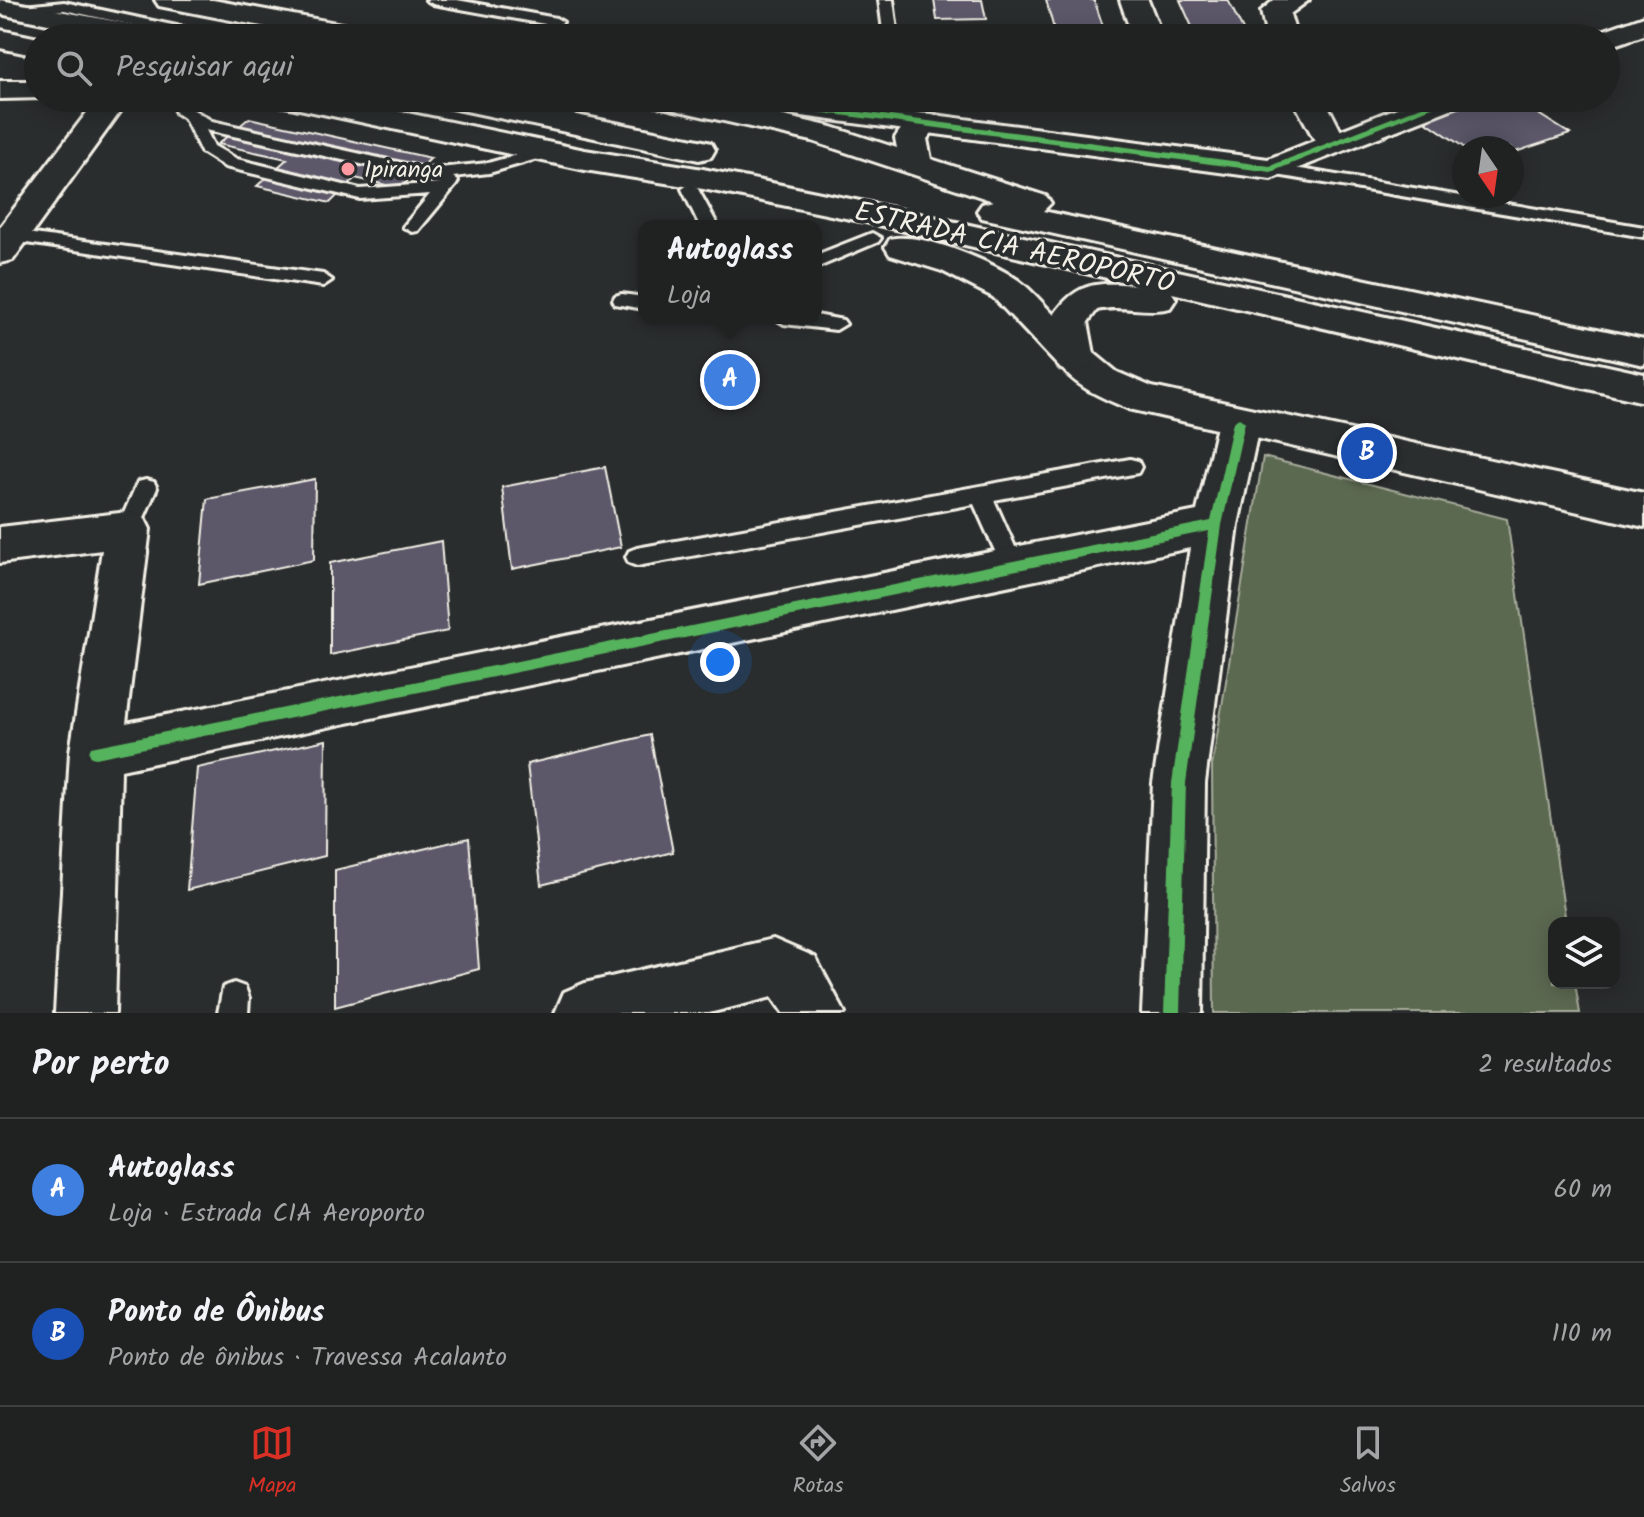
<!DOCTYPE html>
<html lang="pt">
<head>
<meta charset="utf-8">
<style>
	:root { --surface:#202222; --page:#2d2f2f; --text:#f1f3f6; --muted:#a2a4a5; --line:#3d3f40; --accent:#d93025 }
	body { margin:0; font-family:Kalam,sans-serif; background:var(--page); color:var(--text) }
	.controls { position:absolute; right:24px; bottom:24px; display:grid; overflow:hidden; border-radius:16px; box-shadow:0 4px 20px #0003 }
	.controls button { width:72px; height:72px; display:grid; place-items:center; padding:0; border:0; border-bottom:2px solid var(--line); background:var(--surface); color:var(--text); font:40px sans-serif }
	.compass { position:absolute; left:1452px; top:136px; width:72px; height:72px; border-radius:50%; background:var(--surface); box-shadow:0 4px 20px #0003; rotate:167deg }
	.you { position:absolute; left:720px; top:662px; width:28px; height:28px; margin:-20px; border:6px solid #fff; border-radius:50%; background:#1a73e8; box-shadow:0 0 0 12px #1a73e833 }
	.badge { display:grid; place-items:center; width:52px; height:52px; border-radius:50%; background:var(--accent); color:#fff; font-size:26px; font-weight:700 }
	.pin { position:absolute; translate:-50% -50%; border:4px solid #fff; box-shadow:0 2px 8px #0006 }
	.popup { position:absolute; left:638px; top:220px; width:184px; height:104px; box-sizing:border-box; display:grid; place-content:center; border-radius:16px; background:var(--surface); filter:drop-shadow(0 2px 6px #0005); font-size:26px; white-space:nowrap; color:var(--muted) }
	.popup b { font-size:30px; color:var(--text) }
	.popup::after { content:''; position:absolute; left:50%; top:100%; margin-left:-16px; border:16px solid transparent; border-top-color:var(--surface) }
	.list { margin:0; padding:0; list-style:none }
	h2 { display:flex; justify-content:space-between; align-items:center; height:104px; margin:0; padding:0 32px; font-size:34px }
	h2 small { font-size:26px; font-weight:400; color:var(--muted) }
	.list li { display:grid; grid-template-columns:52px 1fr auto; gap:24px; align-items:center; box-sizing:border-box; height:144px; padding:0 32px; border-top:2px solid var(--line) }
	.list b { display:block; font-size:30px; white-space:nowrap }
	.list p { margin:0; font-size:26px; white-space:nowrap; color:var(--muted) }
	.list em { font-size:26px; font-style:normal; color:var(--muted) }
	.icon { flex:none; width:44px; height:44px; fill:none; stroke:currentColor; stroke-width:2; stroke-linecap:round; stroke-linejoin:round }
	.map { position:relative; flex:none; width:1644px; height:1013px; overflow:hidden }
	.search { position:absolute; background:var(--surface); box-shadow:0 4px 20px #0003; left:24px; right:24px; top:24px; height:88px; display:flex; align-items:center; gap:20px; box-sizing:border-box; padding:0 28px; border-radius:44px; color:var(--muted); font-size:30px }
	.sheet { height:392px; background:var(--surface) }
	nav { display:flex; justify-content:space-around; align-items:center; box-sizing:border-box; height:112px; border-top:2px solid var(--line); background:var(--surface); font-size:22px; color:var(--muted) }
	nav a { display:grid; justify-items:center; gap:4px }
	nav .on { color:var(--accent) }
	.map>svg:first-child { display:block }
	.green { fill:#5b6951; stroke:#a8ad9c; stroke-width:2 }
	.building { fill:#5c586a; stroke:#f4f1e8; stroke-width:2 }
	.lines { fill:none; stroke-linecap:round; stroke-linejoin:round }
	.service-casing { stroke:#f4f1e8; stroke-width:6 }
	.minor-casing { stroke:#f4f1e8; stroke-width:6 }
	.tertiary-casing { stroke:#f4f1e8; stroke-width:6 }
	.secondary-casing { stroke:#f4f1e8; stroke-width:6 }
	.trunk-casing { stroke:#f4f1e8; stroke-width:6 }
	.service { fill:#2a2d2e; fill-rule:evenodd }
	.minor { fill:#2a2d2e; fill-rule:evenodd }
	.tertiary { fill:#2a2d2e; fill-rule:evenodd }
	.secondary { fill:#2a2d2e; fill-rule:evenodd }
	.trunk { fill:#2a2d2e; fill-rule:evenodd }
	.cycleway-casing { stroke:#2a2d2e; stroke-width:5 }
	.cycleway { fill:#56b35d; fill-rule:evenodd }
	.poi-dot { fill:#ff9aa2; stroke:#2a2d2e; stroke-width:3 }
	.labels { text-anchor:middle; stroke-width:7; stroke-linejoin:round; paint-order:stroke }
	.far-poi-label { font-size:24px; fill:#f4f1e8; stroke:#2a2d2e; text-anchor:start }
	.street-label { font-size:28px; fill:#f4f1e8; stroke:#2a2d2e }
</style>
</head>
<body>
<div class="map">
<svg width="1644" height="1013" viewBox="0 0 1644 1013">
	<rect width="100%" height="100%" fill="#2a2d2e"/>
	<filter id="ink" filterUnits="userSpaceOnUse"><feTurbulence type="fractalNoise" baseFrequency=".0125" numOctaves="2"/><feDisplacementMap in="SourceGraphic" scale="16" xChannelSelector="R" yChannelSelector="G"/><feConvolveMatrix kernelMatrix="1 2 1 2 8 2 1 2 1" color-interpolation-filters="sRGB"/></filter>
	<g filter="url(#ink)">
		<path class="green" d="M1263 457 1507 519 1566 923H1554V983H1575L1580 1013H1214L1212 766Z"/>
		<path class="building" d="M934 0H982L986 19 937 20Z
			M1046 0H1094L1105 32 1055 33Z
			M1180 0H1228L1247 38H1197Z
			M1476 98H1513L1570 134 1512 153V148H1465L1418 116Z
			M249 118 431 158 400 188 355 178 330 203 257 186 287 159 218 144Z
			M605 467 621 547 512 569 502 487Z
			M315 479 314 560 199 584 207 499Z
			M441 541 448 631 330 655V563Z
			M650 735 673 852 541 885 527 764Z
			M326 740 325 856 187 890 197 768Z
			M469 838 479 969 335 1007V870Z"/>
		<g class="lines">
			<defs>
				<path id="service" d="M426 0H457L556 18 563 22 556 26 433 4Z
					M879 0H893L898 38H884Z
					M64 2 214 34 221 38H194L64 10 23 14 16 10 23 6Z
					M169 98H185L189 107 212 121 429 169 488 163 545 147 553 152 551 155 489 173 453 177 458 181 456 185 418 231 412 232 403 227 430 194 360 199 225 167 201 152 185 119 176 113ZM206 130 429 179 444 178 440 183 360 189 237 159 214 146Z
					M891 98H907L910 119 908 122 902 124 894 119Z
					M1271 164 1644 227V237L1265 173 1263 169Z
					M690 184 698 189 718 226H700L682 189Z
					M12 231 323 274 332 280 323 286 6 240 3 236 6 232Z
					M872 233 881 238 878 242 816 268V255Z
					M622 294 644 297V309L615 304 613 300 615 296Z
					M816 315 843 320 846 324 836 330 784 324 774 318H816Z
					M1130 459 1138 461 1141 467 1138 473 994 500 1024 567 1021 573 1013 576 1005 573 974 504 637 566 629 563 626 557 629 551 637 548Z
					M146 480 154 482 157 488 139 529 136 535 128 538 120 535 117 529 135 488 138 482Z
					M234 983 245 987 249 998 248 1013H218L223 987Z"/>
				<path id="minor" d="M1120 0H1148L1163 38H1133Z
					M1274 0H1309L1290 14 1297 38H1267L1261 11Z
					M98 98H130L13 260 0 263V227Z
					M1292 98H1324L1347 143 1342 150 1331 153 1320 150Z
					M1239 407 1254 411 1260 422 1238 525 1205 783 1202 1013H1142L1153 783 1190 548 121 770 115 1013H55L70 752 102 550 0 563V527L128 512 144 517 150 529 126 723 1197 511 1218 422 1224 411Z
					M773 939 815 957 845 1013H783L772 997 709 1013H555L564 992 585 983Z"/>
				<path id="tertiary" d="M1644 16V35L1606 48V38H1592L1596 33Z
					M0 81H38V98H43L0 99Z
					M719 98H806L1268 159 1422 98H1466L1461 105 1271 179 735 107 724 105Z"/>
				<path id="secondary" d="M155 0H213L368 29 378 32 383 38H323L169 8 159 6Z
					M1075 346 1089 349 1117 372 1152 387 1644 493V527L1129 409C1101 397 1072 386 1055 359L1061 349Z"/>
				<path id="trunk" d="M0 0 157 29 167 32 172 38H115L0 14Z
					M0 30 38 38V56L0 48Z
					M274 98H335L585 150 703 169 870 203 1644 374V402L1172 293 1176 299 1170 308C1146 314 1121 304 1097 310L1088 322 1095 359 1089 369 1075 372 1061 369 993 297 942 271 890 255 885 247 890 239C921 231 992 262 1018 280 1031 289 1043 304 1054 315 1077 281 1099 282 1137 285L870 223 703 189 585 170 290 107 279 105Z
					M431 98H493L699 140 711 143 715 150 711 157 699 160 447 107 436 105Z
					M648 98H705L832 127 897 148 895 138C906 121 915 110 936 115L941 122 927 139 931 159 1046 196 1051 203 1043 211 1644 339V365L982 218 977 211 982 204 993 201 812 141 653 105Z"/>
			</defs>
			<use href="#service" class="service-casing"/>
			<use href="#minor" class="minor-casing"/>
			<use href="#tertiary" class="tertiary-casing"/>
			<use href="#secondary" class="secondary-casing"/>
			<use href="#trunk" class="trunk-casing"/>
			<use href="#service" class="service"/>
			<use href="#minor" class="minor"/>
			<use href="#tertiary" class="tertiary"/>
			<use href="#secondary" class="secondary"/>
			<use href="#trunk" class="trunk"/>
			<defs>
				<path id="cycleway" d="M731 98H754L1270 166 1442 98H1454L1271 172 735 101Z
					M1239 418 1245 422 1222 525 1186 783 1180 1013H1164L1172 783 1209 531 96 758 91 757 89 752 91 747 96 746 1211 521 1233 422Z"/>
			</defs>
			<use href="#cycleway" class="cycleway-casing"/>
			<use href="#cycleway" class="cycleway"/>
		</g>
	</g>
	<circle class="poi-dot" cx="348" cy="169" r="8"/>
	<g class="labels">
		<g class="far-poi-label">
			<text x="364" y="177">Ipiranga</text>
		</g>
		<g class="street-label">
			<text transform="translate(1015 246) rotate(13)" y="10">ESTRADA CIA AEROPORTO</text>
		</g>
	</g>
</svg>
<div class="controls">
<button><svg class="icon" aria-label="layers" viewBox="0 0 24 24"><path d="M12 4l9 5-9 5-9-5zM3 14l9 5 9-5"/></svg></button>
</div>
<svg class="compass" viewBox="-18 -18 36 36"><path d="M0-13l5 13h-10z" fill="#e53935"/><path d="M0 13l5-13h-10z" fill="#a2a4a5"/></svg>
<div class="you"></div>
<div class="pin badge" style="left:730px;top:380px;background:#3f7fe0">A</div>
<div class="popup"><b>Autoglass</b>Loja</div>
<div class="pin badge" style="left:1367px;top:453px;background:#1a4fb4">B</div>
<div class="search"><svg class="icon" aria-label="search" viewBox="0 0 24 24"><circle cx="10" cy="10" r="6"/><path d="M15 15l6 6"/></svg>Pesquisar aqui</div>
</div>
<section class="sheet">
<h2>Por perto<small>2 resultados</small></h2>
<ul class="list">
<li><span class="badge" style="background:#3f7fe0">A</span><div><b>Autoglass</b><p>Loja · Estrada CIA Aeroporto</p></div><em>60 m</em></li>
<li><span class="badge" style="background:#1a4fb4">B</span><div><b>Ponto de Ônibus</b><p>Ponto de ônibus · Travessa Acalanto</p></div><em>110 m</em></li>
</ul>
</section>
<nav>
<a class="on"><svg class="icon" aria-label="map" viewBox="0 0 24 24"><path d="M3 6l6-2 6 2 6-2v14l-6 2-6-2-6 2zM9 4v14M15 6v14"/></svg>Mapa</a>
<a><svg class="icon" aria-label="directions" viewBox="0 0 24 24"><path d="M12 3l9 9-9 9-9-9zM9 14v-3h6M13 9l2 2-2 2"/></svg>Rotas</a>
<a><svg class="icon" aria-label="saved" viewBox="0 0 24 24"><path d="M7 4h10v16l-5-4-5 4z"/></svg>Salvos</a>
</nav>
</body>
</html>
